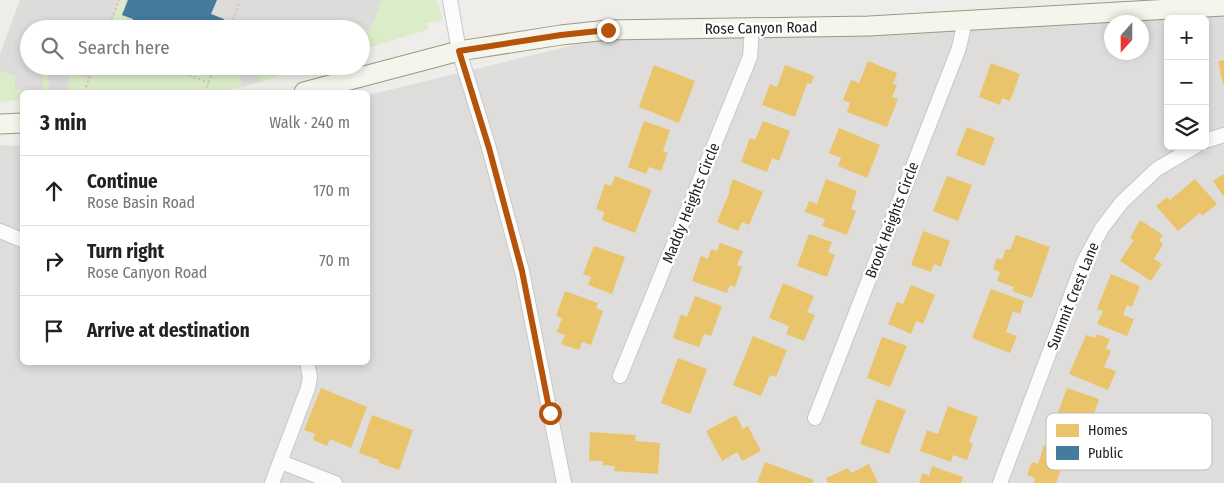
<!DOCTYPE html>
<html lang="en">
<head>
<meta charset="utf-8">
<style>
	:root { --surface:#fff; --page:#f2f2f2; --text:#222; --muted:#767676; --line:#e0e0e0 }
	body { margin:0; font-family:"Fira Sans Condensed",sans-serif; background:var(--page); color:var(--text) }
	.controls { position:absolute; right:15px; top:15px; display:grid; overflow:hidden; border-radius:8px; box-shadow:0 2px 8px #0003 }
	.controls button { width:45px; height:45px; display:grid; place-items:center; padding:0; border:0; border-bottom:1px solid var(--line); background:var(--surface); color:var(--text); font:25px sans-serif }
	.compass { position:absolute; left:1104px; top:15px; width:45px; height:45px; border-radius:50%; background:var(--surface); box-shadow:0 2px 8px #0003; rotate:201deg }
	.stop { position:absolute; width:15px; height:15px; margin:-11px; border:4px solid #b45309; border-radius:50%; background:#fff }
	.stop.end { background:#b45309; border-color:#fff; box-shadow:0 1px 5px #0008 }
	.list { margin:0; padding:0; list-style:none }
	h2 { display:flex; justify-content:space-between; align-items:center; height:65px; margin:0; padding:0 20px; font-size:21px }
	h2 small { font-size:16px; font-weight:400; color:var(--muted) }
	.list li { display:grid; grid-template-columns:32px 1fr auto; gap:15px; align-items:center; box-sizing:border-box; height:70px; padding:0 20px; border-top:1px solid var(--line) }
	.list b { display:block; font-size:19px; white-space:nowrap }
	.list p { margin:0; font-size:16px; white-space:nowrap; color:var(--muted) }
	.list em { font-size:16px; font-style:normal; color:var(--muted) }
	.icon { flex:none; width:28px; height:28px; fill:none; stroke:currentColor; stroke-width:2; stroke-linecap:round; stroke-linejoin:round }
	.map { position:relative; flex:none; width:1224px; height:483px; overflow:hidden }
	.search { position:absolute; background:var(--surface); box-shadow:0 2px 8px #0003; left:20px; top:20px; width:350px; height:55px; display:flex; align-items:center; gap:12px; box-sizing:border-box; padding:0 18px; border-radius:28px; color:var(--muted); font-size:19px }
	.panel { position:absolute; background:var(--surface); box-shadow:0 2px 8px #0003; left:20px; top:90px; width:350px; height:275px; border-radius:8px }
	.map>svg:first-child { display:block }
	.residential { fill:#dedddb; fill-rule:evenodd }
	.religious { fill:#dddcdb }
	.grass { fill:#dbedc8 }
	.homes { fill:#e9c46a }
	.public { fill:#457b9d }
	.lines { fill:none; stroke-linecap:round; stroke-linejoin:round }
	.street-casing { stroke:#c8c7c6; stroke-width:16 }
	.secondary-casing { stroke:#989a80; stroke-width:21 }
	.path { stroke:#d8cac8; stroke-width:2.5; stroke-dasharray:2.5 2.5; stroke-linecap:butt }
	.street { stroke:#fdfcfc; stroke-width:14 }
	.secondary { stroke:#f4f5ec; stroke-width:19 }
	.route { stroke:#b45309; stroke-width:6 }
	.labels { text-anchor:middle; stroke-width:5; stroke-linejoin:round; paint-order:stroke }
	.street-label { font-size:15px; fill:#212121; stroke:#fff }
	.key { fill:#fff; stroke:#bcbcbc; stroke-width:1 }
	.key-label { font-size:14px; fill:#212121 }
</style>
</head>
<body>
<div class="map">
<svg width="1224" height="483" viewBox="0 0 1224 483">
	<rect width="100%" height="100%" fill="#efedea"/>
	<path class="residential" d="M1224 13V483H0V145L22 146V362H368V95L587 42ZM1168 19H1205V146H1168ZM1112 22H1142V52H1112Z"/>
	<path class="religious" d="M20 0H436L443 20 426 23 429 29 361 50V29H29V66H305L261 82 217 92H22V99L0 102V54Z"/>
	<path class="grass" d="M120 0H127L121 15 127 18 122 29H109Z
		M382 0H436L443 20 426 23 429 29 361 50V29H355L358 26 370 31Z
		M96 66H142L167 77 172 66 192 72 194 66H223L239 73 242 86 217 92H67L70 75 73 73 90 80Z
		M256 66H305L261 82Z
		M0 71 15 76V90H42L43 75H48L49 78 48 92H22V99L0 102Z"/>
	<path class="homes" d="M1224 60V83L1223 84 1218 61Z
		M868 61 897 73 893 84 897 85 892 97 898 99 887 127 847 112 850 103 843 100 851 80 859 83Z
		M991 63 1020 74 1010 101 1002 98 1000 105 979 97Z
		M654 65 695 81 679 123 639 107Z
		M785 65 814 76 811 84 807 83 795 117 762 105 770 84 777 87Z
		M644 121 670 130 663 151 668 153 661 171 649 167 646 174 628 167Z
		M763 121 790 131 779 161 772 158 767 172 741 162 750 138 755 140Z
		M967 127 995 138 984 166 956 155Z
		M839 128 880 145 867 178 838 166 841 158 829 153Z
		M1224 174V197L1213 181Z
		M615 176 652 190 635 233 602 220 604 212 596 209 605 184 611 186Z
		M947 176 972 185 958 221 933 211Z
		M733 179 763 192 749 225 742 222 738 231 717 222 730 191 729 190Z
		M826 179 857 191 851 209 856 211 847 235 822 226 825 219 805 212 809 201 817 204Z
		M1195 179 1217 204 1202 216 1200 213 1178 231 1156 206 1167 197 1170 200Z
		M1140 220 1163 235 1159 241 1163 244 1154 259 1162 264 1151 281 1120 261 1134 240 1130 238Z
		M923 231 950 241 941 267 934 264 931 272 911 265Z
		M809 234 832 242 828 252 835 255 827 277 797 266Z
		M1016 235 1050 247 1032 298 1012 291 1014 287 997 281 1000 272 993 269 997 258 1002 260 1006 249 1010 250Z
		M720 243 743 251 737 265 742 267 735 287 730 285 727 293 692 281 701 256 708 259 711 249 717 251Z
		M594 246 625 257 612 294 588 285 591 277 583 274Z
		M1111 274 1140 286 1132 307 1127 305 1123 315 1134 319 1127 336 1097 324 1103 311 1097 309Z
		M783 283 814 296 807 312 815 315 804 341 786 334 789 326 769 318Z
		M911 285 935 295 923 324 916 321 911 334 888 324 897 302 903 304Z
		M991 289 1024 301 1020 314 1013 311 1006 332 1017 336 1010 353 972 338Z
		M565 291 598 303 596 308 603 311 591 345 582 342 579 350 561 344 565 335 557 332 562 318 556 316Z
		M695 296 722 306 711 336 704 334 699 347 673 338 681 314 687 317Z
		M1097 334 1110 339 1106 348 1111 351 1104 367 1116 371 1108 390 1069 374 1086 335 1095 338Z
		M753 336 787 350 776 377 770 375 761 396 733 385Z
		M882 337 907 346 890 387 867 378Z
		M678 358 707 369 690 414 661 403Z
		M321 388 367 407 351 448 330 439 327 446 313 440 315 434 304 430Z
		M1067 388 1099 399 1092 420 1084 417 1080 429 1089 433 1084 449 1054 438 1060 423 1055 421Z
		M877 399 906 410 889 454 860 444Z
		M948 406 978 417 969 442 973 443 967 460 953 455 951 462 920 451 927 430 938 434Z
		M372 415 413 430 399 470 379 463V460L359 453Z
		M736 415 743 429 748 426 761 451 742 461 737 452 722 461 706 431Z
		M590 432 636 435 635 441 660 443 658 474 614 471 615 466 602 465 603 461H589Z
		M1044 445 1067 454 1056 483H1034L1035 478 1027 475 1032 462 1038 464Z
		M765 462 814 480 812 483H757Z
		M869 464 878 483H828L826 478 848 468 851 473Z
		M932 466 963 477 961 483H919L923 473 929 476Z"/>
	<path class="public" d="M128 0H217L211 14 224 19 220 29H129L133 19 122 15Z
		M145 66H171L167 75Z"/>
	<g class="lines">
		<defs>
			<path id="street" d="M450 0 459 51 489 148 522 271 564 483
				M1205 141 1224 135
				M0 231 22 240
				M620 376 750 57 752 28
				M815 418 959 48 965 21
				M281 462 335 483
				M272 483 308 388 310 377 307 362
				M1000 483 1084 261 1102 228 1122 202 1157 169 1196 146"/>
			<path id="secondary" d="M304 92 459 51 561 35 608 30 869 26 1224 6
				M0 124 22 123"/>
		</defs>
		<use href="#street" class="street-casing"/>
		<use href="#secondary" class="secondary-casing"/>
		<path class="path" d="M126 0 127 1
			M108 29 119 0
			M229 29 240 0
			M170 68 209 83
			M84 92 94 66
			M205 92 215 66"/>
		<use href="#street" class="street"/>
		<use href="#secondary" class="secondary"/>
	</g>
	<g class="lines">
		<path class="route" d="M550 413 522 271 489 148 459 51 561 35 608 30"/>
	</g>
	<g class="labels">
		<g class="street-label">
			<text transform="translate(761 28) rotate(-1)" y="5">Rose Canyon Road</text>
			<text transform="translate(691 203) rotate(-68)" y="5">Maddy Heights Circle</text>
			<text transform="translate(892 220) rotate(-69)" y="5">Brook Heights Circle</text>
			<text transform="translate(1073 296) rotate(-68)" y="5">Summit Crest Lane</text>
		</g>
	</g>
	<rect x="1046" y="413" width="166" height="57" rx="8" class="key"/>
	<rect x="1056" y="424" width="23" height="13" fill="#e9c46a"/>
	<rect x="1056" y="446" width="23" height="14" fill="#457b9d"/>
	<g class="key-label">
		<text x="1088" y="435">Homes</text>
		<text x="1088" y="458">Public</text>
	</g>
</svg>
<div class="controls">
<button>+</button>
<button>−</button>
<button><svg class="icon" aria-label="layers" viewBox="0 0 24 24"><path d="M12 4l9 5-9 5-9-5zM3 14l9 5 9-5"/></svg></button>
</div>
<svg class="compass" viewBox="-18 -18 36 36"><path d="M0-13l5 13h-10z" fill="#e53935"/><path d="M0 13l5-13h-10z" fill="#767676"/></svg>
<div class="stop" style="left:550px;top:413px"></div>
<div class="stop end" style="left:608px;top:30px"></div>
<div class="search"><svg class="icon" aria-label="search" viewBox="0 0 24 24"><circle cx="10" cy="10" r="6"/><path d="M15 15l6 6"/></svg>Search here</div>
<section class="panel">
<h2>3 min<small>Walk · 240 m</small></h2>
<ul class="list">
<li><svg class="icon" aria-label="ahead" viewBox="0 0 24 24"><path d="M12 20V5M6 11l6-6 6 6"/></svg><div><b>Continue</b><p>Rose Basin Road</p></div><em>170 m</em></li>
<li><svg class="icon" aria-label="right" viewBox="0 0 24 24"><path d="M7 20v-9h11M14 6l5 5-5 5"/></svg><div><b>Turn right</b><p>Rose Canyon Road</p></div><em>70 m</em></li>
<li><svg class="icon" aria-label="arrive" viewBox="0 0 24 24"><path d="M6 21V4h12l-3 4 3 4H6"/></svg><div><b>Arrive at destination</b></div></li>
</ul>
</section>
</div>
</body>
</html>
